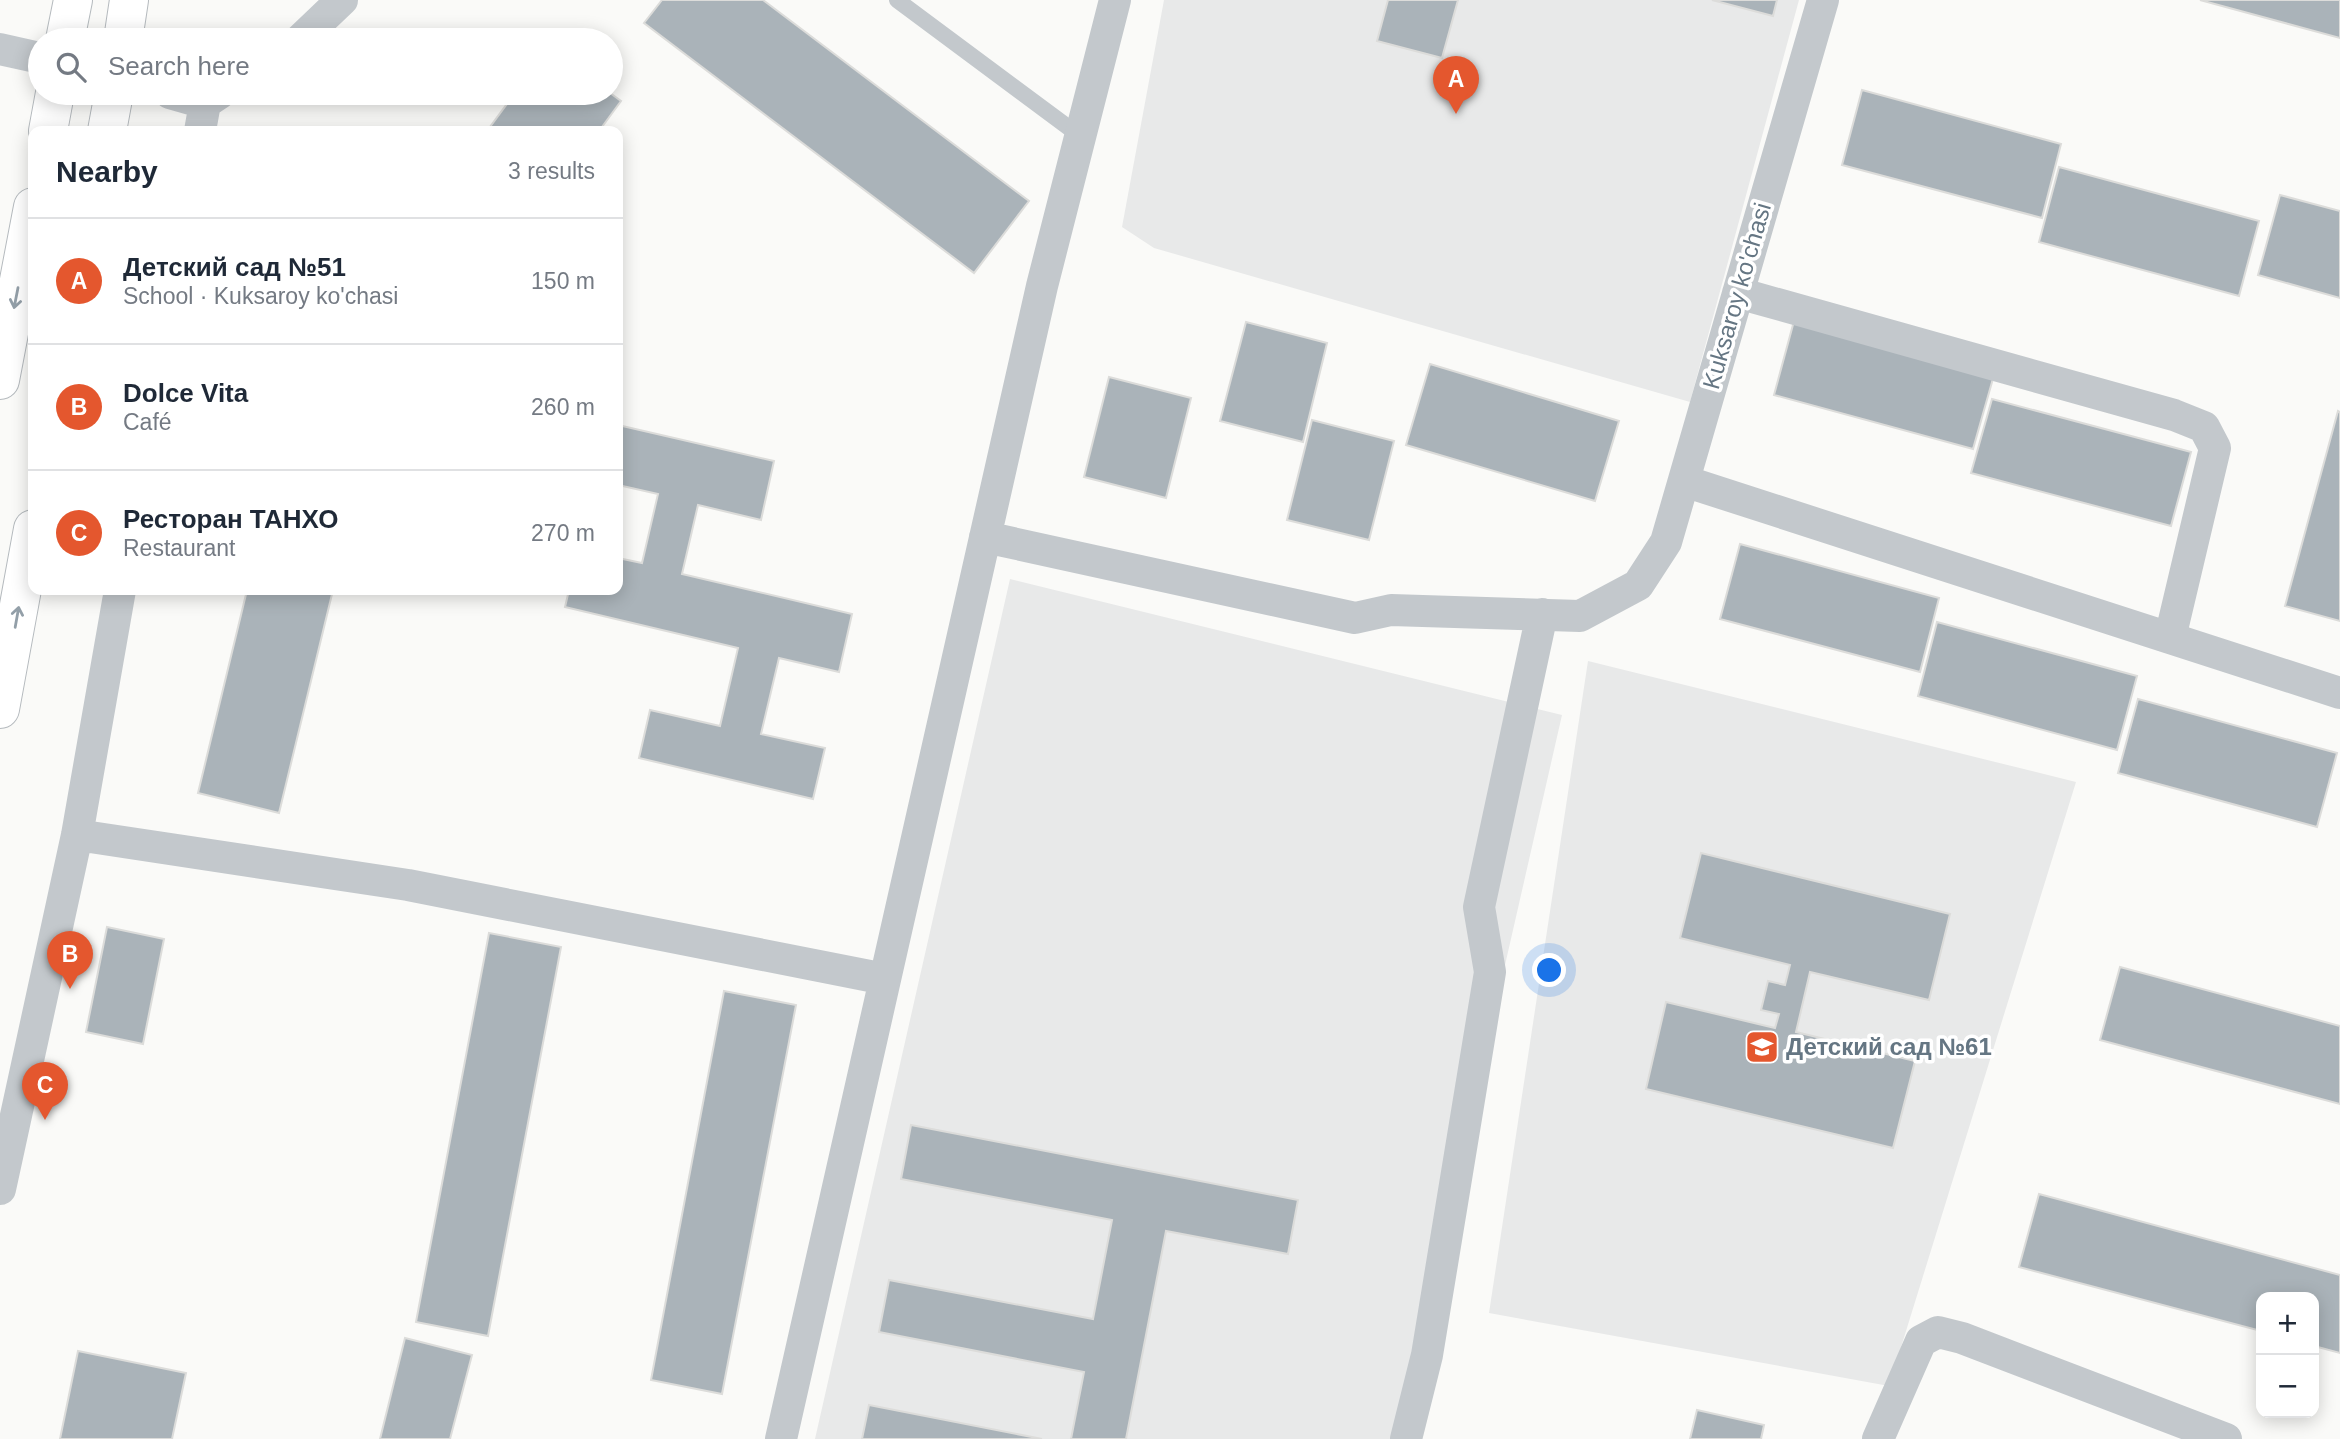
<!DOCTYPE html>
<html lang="en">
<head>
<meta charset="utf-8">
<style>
	:root { --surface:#fff; --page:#f6f6f7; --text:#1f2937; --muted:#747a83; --line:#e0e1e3; --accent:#e4572e }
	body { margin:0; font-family:Arial,sans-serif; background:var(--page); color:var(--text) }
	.controls { position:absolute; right:21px; bottom:21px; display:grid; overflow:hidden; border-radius:14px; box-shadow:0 4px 18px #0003 }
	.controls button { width:63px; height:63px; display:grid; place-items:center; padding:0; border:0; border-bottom:2px solid var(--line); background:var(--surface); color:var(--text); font:35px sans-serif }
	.you { position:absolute; left:1550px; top:971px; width:24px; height:24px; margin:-18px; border:5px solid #fff; border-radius:50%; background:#1a73e8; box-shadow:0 0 0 10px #1a73e833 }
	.badge { display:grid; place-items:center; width:46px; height:46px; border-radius:50%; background:var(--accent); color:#fff; font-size:23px; font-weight:700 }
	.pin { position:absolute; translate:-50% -58px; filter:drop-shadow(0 2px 4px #0008) }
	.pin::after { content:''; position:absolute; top:37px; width:24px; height:21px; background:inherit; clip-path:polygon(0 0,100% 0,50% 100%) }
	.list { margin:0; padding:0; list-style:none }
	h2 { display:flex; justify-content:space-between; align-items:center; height:91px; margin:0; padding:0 28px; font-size:30px }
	h2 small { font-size:23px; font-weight:400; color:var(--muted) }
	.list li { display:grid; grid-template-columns:46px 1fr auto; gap:21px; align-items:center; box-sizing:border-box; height:126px; padding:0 28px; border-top:2px solid var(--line) }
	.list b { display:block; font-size:26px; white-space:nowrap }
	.list p { margin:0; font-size:23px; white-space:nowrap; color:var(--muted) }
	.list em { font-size:23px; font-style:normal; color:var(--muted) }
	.icon { flex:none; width:38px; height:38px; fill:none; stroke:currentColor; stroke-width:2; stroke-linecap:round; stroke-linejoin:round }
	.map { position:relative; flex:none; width:2340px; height:1439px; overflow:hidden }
	.search { position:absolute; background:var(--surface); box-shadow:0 4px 18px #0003; left:28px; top:28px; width:595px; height:77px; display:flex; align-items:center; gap:18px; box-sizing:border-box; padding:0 24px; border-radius:38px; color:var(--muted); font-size:26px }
	.panel { position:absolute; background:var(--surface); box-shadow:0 4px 18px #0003; left:28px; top:126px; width:595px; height:469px; border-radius:14px }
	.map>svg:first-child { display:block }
	.built { fill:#e8e9e9 }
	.building { fill:#aab3b9; stroke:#dcdcda; stroke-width:2 }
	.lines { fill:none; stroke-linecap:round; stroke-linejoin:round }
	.primary-casing { stroke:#b5babe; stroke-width:40 }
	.service { stroke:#c3c8cc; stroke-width:16 }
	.minor { stroke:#c3c8cc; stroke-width:32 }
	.primary { stroke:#fff; stroke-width:38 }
	.oneway { stroke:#939fa8 }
	.labels { text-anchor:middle; stroke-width:7; stroke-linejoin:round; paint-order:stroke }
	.street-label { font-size:24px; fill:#657683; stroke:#fff }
	.poi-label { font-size:24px; font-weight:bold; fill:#657683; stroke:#fff; text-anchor:start }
</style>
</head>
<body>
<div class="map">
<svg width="2340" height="1439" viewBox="0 0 2340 1439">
	<rect width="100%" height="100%" fill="#fafaf8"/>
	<path class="built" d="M1164 0H1799L1690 402 1154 248 1122 227Z
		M1010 579 1562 715 1397 1439H815Z
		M1588 661 2076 782 1889 1386 1489 1313Z"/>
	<path class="building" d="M662 0H763L1029 201 974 273 644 23Z
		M1388 0H1458L1442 58 1377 41Z
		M1712 0H1777L1773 16Z
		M2200 0H2340V38Z
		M1862 90 2061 144 2042 218 1842 165Z
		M515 93H610L621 101 599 131H487Z
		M2059 167 2259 221 2239 296 2039 242Z
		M2280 195 2340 211V298L2258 275Z
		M1794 321 1994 375 1973 449 1774 395Z
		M1246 322 1327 343 1303 442 1220 421Z
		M1430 364 1619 421 1595 501 1406 445Z
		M1109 377 1191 398 1166 498 1084 477Z
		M1992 399 2191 452 2171 526 1971 473Z
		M2338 411 2340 412V621L2285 606Z
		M1312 420 1394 441 1369 540 1287 520Z
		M618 425 774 461 761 520 698 505 682 574 852 614 839 672 779 658 761 734 825 748 813 799 639 758 650 710 720 726 738 648 565 607 569 590H618V558L642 563 658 494 618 485Z
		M1740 544 1939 598 1920 672 1720 619Z
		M247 590H333L279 813 198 793Z
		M1937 622 2137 676 2117 750 1918 696Z
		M2138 699 2337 753 2317 827 2118 773Z
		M1701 853 1950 914 1929 1000 1810 972 1796 1032 1915 1061 1893 1148 1646 1089 1666 1002 1775 1028 1779 1014 1761 1010 1768 981 1785 985 1790 965 1680 938Z
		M107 927 164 939 143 1044 86 1032Z
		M489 933 561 947 488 1336 416 1322Z
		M2120 967 2340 1026V1104L2100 1040Z
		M724 991 796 1005 722 1394 651 1380Z
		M911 1125 1298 1200 1288 1254 1166 1231 1126 1439H1071L1084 1372 879 1332 889 1280 1093 1319 1112 1220 901 1179Z
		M2039 1194 2340 1275V1353L2314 1346V1297H2261V1331L2019 1267Z
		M405 1338 472 1355 450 1439H380Z
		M78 1351 186 1373 172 1439H60Z
		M869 1405 1042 1439H862Z
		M1697 1410 1764 1425 1761 1439H1690Z"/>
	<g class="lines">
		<defs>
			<path id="primary" d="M65 40 73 0
				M123 40 129 0
				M48 131 55 93
				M107 131 114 93
				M0 380 33 207
				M0 709 33 529"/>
		</defs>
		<use href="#primary" class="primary-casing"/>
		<path class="service" d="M897 0 1080 136"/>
		<path class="minor" d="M300 40 342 0
			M0 49 40 58
			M170 93 205 103
			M200 131 205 103 220 93
			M1738 293 2174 415 2204 427 2215 448 2170 638
			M1684 481 2340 693
			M985 537 1355 618 1391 610 1580 616 1638 585 1666 542 1823 0
			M77 835 408 885 885 979
			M0 1189 77 835 120 590
			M781 1439 1042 286 1115 0
			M1406 1439 1427 1355 1490 972 1479 907 1542 614
			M1878 1439 1921 1341 1938 1332 1962 1338 2226 1439"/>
		<use href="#primary" class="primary"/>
	</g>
	<defs><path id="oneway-shaft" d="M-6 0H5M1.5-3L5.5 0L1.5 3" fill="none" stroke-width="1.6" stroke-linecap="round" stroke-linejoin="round" transform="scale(1.75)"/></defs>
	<g class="oneway">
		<use href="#oneway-shaft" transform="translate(16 298) rotate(101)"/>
		<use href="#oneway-shaft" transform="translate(17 617) rotate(-80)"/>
	</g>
	<defs>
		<symbol id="school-square" viewBox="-11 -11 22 22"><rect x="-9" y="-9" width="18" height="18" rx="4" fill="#e4572e" stroke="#fff"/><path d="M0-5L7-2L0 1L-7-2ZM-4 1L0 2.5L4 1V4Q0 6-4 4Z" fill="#fff"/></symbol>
	</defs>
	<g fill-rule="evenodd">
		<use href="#school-square" x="1743" y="1028" width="38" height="38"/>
	</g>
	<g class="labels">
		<g class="street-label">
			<text transform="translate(1737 296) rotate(-74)" y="8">Kuksaroy ko'chasi</text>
		</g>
		<g class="poi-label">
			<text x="1786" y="1055">Детский сад №61</text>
		</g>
	</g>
</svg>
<div class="controls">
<button>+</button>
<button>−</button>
</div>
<div class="you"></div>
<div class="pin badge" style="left:1456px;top:114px">A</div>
<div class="pin badge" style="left:70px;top:989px">B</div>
<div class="pin badge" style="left:45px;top:1120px">C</div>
<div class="search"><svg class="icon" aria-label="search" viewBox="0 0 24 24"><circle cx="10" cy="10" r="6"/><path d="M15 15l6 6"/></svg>Search here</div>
<section class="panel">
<h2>Nearby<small>3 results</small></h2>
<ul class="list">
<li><span class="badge">A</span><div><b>Детский сад №51</b><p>School · Kuksaroy ko'chasi</p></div><em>150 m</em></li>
<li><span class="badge">B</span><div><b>Dolce Vita</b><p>Café</p></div><em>260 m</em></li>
<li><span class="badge">C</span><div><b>Ресторан ТАНХО</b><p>Restaurant</p></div><em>270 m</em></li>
</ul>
</section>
</div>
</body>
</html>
